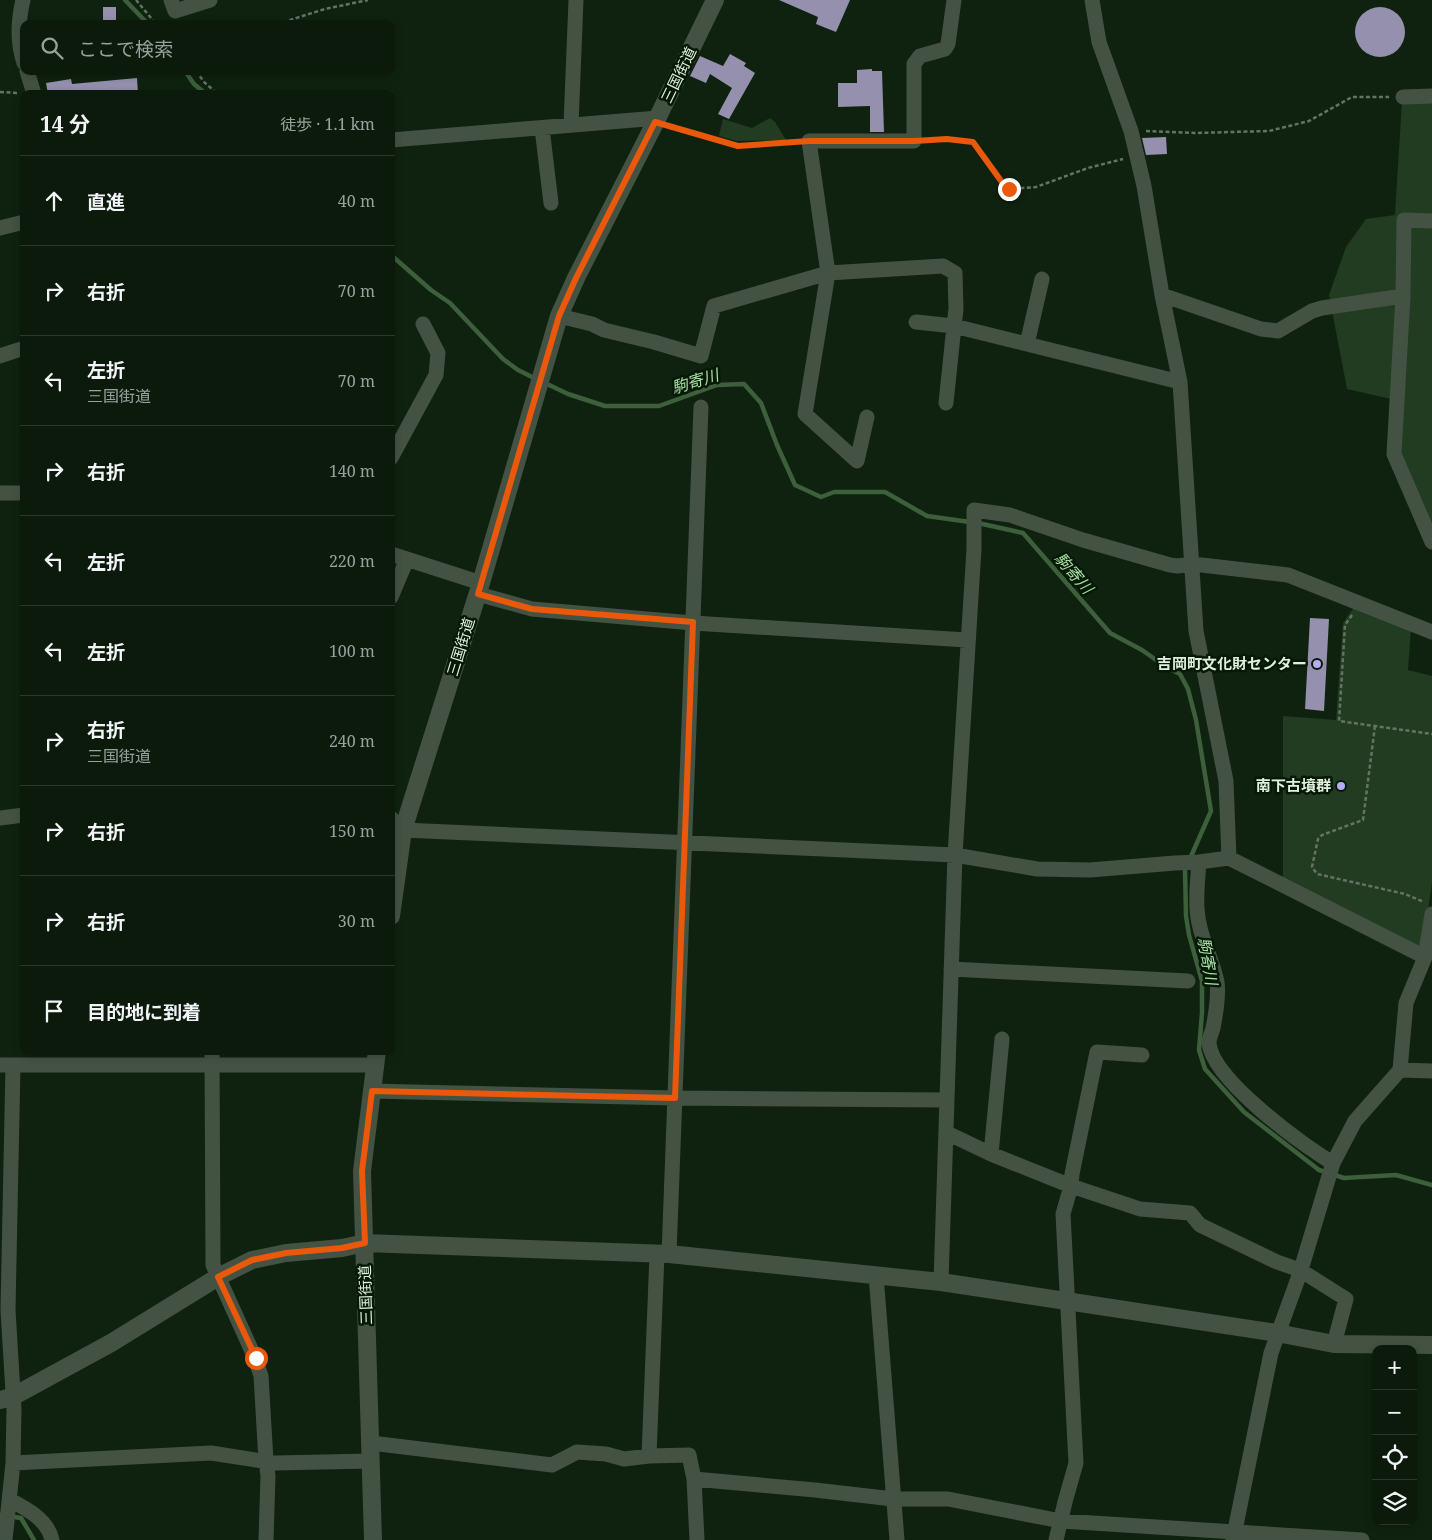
<!DOCTYPE html>
<html lang="ja">
<head>
<meta charset="utf-8">
<style>
	:root { --surface:#0b1a0b; --page:#142314; --text:#f1f3f6; --muted:#9aa19d; --line:#2b382c }
	body { margin:0; font-family:"Noto Serif","Noto Sans JP",serif; background:var(--page); color:var(--text) }
	.controls { position:absolute; right:15px; bottom:15px; display:grid; overflow:hidden; border-radius:10px; box-shadow:0 2px 8px #0003 }
	.controls button { width:45px; height:45px; display:grid; place-items:center; padding:0; border:0; border-bottom:1px solid var(--line); background:var(--surface); color:var(--text); font:25px sans-serif }
	.stop { position:absolute; width:15px; height:15px; margin:-11px; border:4px solid #ea580c; border-radius:50%; background:#fff }
	.stop.end { background:#ea580c; border-color:#fff; box-shadow:0 1px 5px #0008 }
	.list { margin:0; padding:0; list-style:none }
	h2 { display:flex; justify-content:space-between; align-items:center; height:65px; margin:0; padding:0 20px; font-size:21px }
	h2 small { font-size:16px; font-weight:400; color:var(--muted) }
	.list li { display:grid; grid-template-columns:32px 1fr auto; gap:15px; align-items:center; box-sizing:border-box; height:90px; padding:0 20px; border-top:1px solid var(--line) }
	.list b { display:block; font-size:19px; white-space:nowrap }
	.list p { margin:0; font-size:16px; white-space:nowrap; color:var(--muted) }
	.list em { font-size:16px; font-style:normal; color:var(--muted) }
	.icon { flex:none; width:28px; height:28px; fill:none; stroke:currentColor; stroke-width:2; stroke-linecap:round; stroke-linejoin:round }
	.map { position:relative; flex:none; width:1432px; height:1540px; overflow:hidden }
	.search { position:absolute; background:var(--surface); box-shadow:0 2px 8px #0003; left:20px; top:20px; width:375px; height:55px; display:flex; align-items:center; gap:12px; box-sizing:border-box; padding:0 18px; border-radius:10px; color:var(--muted); font-size:19px }
	.panel { position:absolute; background:var(--surface); box-shadow:0 2px 8px #0003; left:20px; top:90px; width:375px; height:965px; border-radius:10px }
	.map>svg:first-child { display:block }
	.green { fill:#213c21 }
	.lines { fill:none; stroke-linecap:round; stroke-linejoin:round }
	.stream { stroke:#3d5f3c; stroke-width:4.5 }
	.building { fill:#9490ae }
	.path { stroke:#637463; stroke-width:2.5; stroke-dasharray:4 2.5; stroke-linecap:butt }
	.minor { stroke:#445243; stroke-width:15 }
	.tertiary { stroke:#445243; stroke-width:18 }
	.route { stroke:#ea580c; stroke-width:6 }
	.poi-dot { fill:#b7abf8; stroke:#061906; stroke-width:2 }
	.labels { text-anchor:middle; stroke-width:5; stroke-linejoin:round; paint-order:stroke }
	.street-label { font-size:15px; fill:#e1eee0; stroke:#061906 }
	.poi-label { font-size:15px; font-weight:bold; fill:#e1eee0; stroke:#061906; text-anchor:end }
	.water-label { font-size:16px; font-style:italic; fill:#a8e0a5; stroke:#061906 }
</style>
</head>
<body>
<div class="map">
<svg width="1432" height="1540" viewBox="0 0 1432 1540">
	<rect width="100%" height="100%" fill="#0f220f"/>
	<path class="green" d="M1402 101H1432V528L1400 450V401L1347 389 1329 295 1346 247 1366 219 1395 215Z
		M770 118 775 122 786 140 737 141 719 136 723 119 752 128Z
		M1355 606 1411 628 1408 670 1432 676V883L1423 944 1418 947 1283 880V716L1336 720 1343 623Z"/>
	<g class="lines">
		<path class="stream" d="M125 0 148 24
			M185 71 194 84 206 94
			M391 255 431 290 450 303 503 359 518 370 536 379
			M543 382 568 394 605 406H659L717 385 744 384 761 403 777 445 795 485 821 497 834 492H885L927 516 970 522
			M978 523 1023 533 1110 633 1142 650 1166 667 1180 674 1188 689 1196 720 1211 811 1185 870 1186 916 1189 935 1202 981V1013L1199 1050 1205 1069 1244 1112 1319 1170 1344 1178 1396 1175 1432 1185
			M0 1515 21 1518 34 1540"/>
	</g>
	<path class="building" d="M779 0H850L836 32 816 24 818 17Z
		M103 7H116V24H103Z
		M1355 32a25 25 0 1 1 50 0a25 25 0 1 1-50 0Z
		M730 54 746 63 744 66 755 73 729 119 718 114 732 88 710 74 706 83 690 76 700 56 723 66Z
		M872 69V71H882L884 132H870V106L838 107V83H857V70Z
		M137 78 138 94H48L46 83 71 79 72 84Z
		M1166 137 1167 154 1146 155 1142 138Z
		M1310 618 1329 619 1324 711 1305 709Z"/>
	<g class="lines">
		<path class="path" d="M136 0 156 24
			M277 24 325 9 368 0
			M196 71 205 83 218 94
			M0 92 18 93
			M671 127 738 146 795 143
			M1146 131 1195 133 1269 131 1309 121 1352 97H1389
			M927 140 947 139 973 142 1004 185 1009 189 1036 187 1088 168 1123 159
			M1352 615 1345 625 1339 721 1432 734
			M1375 726 1363 820 1322 835 1318 839 1312 867 1317 874 1405 894 1424 902"/>
		<path class="minor" d="M23 0C18 21 17 42 24 63
			M171 0 175 11 210 0
			M1092 0 1099 42 1131 131 1144 186 1162 295 1180 382 1196 631 1226 781 1229 858
			M27 71 34 94
			M1403 97 1432 96
			M571 125 576 0
			M542 128 551 203
			M391 140 658 118
			M1432 221 1404 220 1403 296 1394 454 1432 542
			M0 228 24 222
			M1162 295 1261 329 1278 331 1312 311 1322 308 1403 296
			M559 316 592 324 604 330 654 342 701 356 714 306 828 273 943 266 955 273 956 309 954 326 1180 382
			M916 322 954 326 946 403
			M1027 344 1042 279
			M0 356 24 348
			M867 417 857 461 805 414 828 273 809 141H914V64L920 56 945 49 948 44 954 0
			M391 458 436 375 438 353 423 324
			M0 493H24
			M391 554 481 583
			M478 594 532 609 693 623 967 640
			M391 597 407 559
			M0 818 24 815
			M391 818 403 830 955 855 1037 869 1090 870 1175 863 1199 862 1229 858 1425 957
			M1199 862C1198 877 1196 893 1197 908 1198 934 1212 957 1217 982 1219 997 1216 1013 1213 1028 1212 1032 1209 1038 1209 1043 1212 1079 1302 1145 1333 1163
			M951 969 1188 981
			M212 1051 213 1265 255 1358 261 1376 266 1461 268 1476 266 1540
			M0 1065H375
			M1400 1070 1432 1071
			M371 1091 675 1098 946 1100
			M947 1133 991 1154 1071 1186 1140 1209 1190 1213 1200 1225 1277 1262 1300 1270 1346 1299 1334 1344
			M991 1154 1002 1039
			M669 1254 701 407
			M876 1275 897 1540
			M941 1282 955 855 974 549V510L1010 515 1083 540 1170 565 1178 566 1193 564 1288 575 1432 632
			M371 1443 552 1465 577 1452 606 1454 624 1459 649 1456 689 1455 694 1479 697 1540
			M649 1456 657 1254
			M13 1463 211 1453 275 1463 371 1461
			M694 1479 815 1490 893 1499H948L1061 1521 1362 1540
			M10 1500C27 1509 48 1520 52 1540
			M5 1540 13 1463 14 1409 8 1310 13 1065
			M1056 1540 1065 1502 1076 1463 1063 1214 1071 1186 1072 1174 1097 1052 1142 1055
			M1233 1540 1271 1353 1300 1273 1333 1163 1355 1121 1400 1070 1406 1003 1425 957 1432 914"/>
		<path class="tertiary" d="M391 916 403 830 481 583 559 316 576 278 655 123 715 0
			M0 1400 12 1397 111 1343 218 1277 252 1260 286 1253 342 1248 365 1243 669 1254 941 1282 1277 1333 1334 1344 1432 1345
			M373 1540 362 1171 377 1051"/>
	</g>
	<g class="lines">
		<path class="route" d="M256 1358 218 1277 252 1260 286 1253 342 1248 365 1243 362 1171 372 1091 675 1098 693 622 532 609 478 594 559 316 576 278 655 122 738 146 809 141H914L947 139 973 142 1004 185 1009 189"/>
	</g>
	<g class="poi-dot">
		<circle cx="1317" cy="664" r="5"/>
		<circle cx="1341" cy="786" r="5"/>
	</g>
	<g class="labels">
		<g class="street-label">
			<text transform="translate(679 75) rotate(-64)" y="5">三国街道</text>
			<text transform="translate(461 647) rotate(-73)" y="5">三国街道</text>
			<text transform="translate(366 1295) rotate(-92)" y="5">三国街道</text>
		</g>
		<g class="poi-label">
			<text x="1307" y="669">吉岡町文化財センター</text>
			<text x="1331" y="791">南下古墳群</text>
		</g>
		<g class="water-label">
			<text transform="translate(695 381) rotate(-17)" y="6">駒寄川</text>
			<text transform="translate(1074 573) rotate(49)" y="6">駒寄川</text>
			<text transform="translate(1208 961) rotate(80)" y="6">駒寄川</text>
		</g>
	</g>
</svg>
<div class="controls">
<button>+</button>
<button>−</button>
<button><svg class="icon" aria-label="locate" viewBox="0 0 24 24"><circle cx="12" cy="12" r="6"/><path d="M12 2v4M12 18v4M2 12h4M18 12h4"/></svg></button>
<button><svg class="icon" aria-label="layers" viewBox="0 0 24 24"><path d="M12 4l9 5-9 5-9-5zM3 14l9 5 9-5"/></svg></button>
</div>
<div class="stop" style="left:256px;top:1358px"></div>
<div class="stop end" style="left:1009px;top:189px"></div>
<div class="search"><svg class="icon" aria-label="search" viewBox="0 0 24 24"><circle cx="10" cy="10" r="6"/><path d="M15 15l6 6"/></svg>ここで検索</div>
<section class="panel">
<h2>14 分<small>徒歩 · 1.1 km</small></h2>
<ul class="list">
<li><svg class="icon" aria-label="ahead" viewBox="0 0 24 24"><path d="M12 20V5M6 11l6-6 6 6"/></svg><div><b>直進</b></div><em>40 m</em></li>
<li><svg class="icon" aria-label="right" viewBox="0 0 24 24"><path d="M7 20v-9h11M14 6l5 5-5 5"/></svg><div><b>右折</b></div><em>70 m</em></li>
<li><svg class="icon" aria-label="left" viewBox="0 0 24 24"><path d="M17 20v-9H6M10 6l-5 5 5 5"/></svg><div><b>左折</b><p>三国街道</p></div><em>70 m</em></li>
<li><svg class="icon" aria-label="right" viewBox="0 0 24 24"><path d="M7 20v-9h11M14 6l5 5-5 5"/></svg><div><b>右折</b></div><em>140 m</em></li>
<li><svg class="icon" aria-label="left" viewBox="0 0 24 24"><path d="M17 20v-9H6M10 6l-5 5 5 5"/></svg><div><b>左折</b></div><em>220 m</em></li>
<li><svg class="icon" aria-label="left" viewBox="0 0 24 24"><path d="M17 20v-9H6M10 6l-5 5 5 5"/></svg><div><b>左折</b></div><em>100 m</em></li>
<li><svg class="icon" aria-label="right" viewBox="0 0 24 24"><path d="M7 20v-9h11M14 6l5 5-5 5"/></svg><div><b>右折</b><p>三国街道</p></div><em>240 m</em></li>
<li><svg class="icon" aria-label="right" viewBox="0 0 24 24"><path d="M7 20v-9h11M14 6l5 5-5 5"/></svg><div><b>右折</b></div><em>150 m</em></li>
<li><svg class="icon" aria-label="right" viewBox="0 0 24 24"><path d="M7 20v-9h11M14 6l5 5-5 5"/></svg><div><b>右折</b></div><em>30 m</em></li>
<li><svg class="icon" aria-label="arrive" viewBox="0 0 24 24"><path d="M6 21V4h12l-3 4 3 4H6"/></svg><div><b>目的地に到着</b></div></li>
</ul>
</section>
</div>
</body>
</html>
